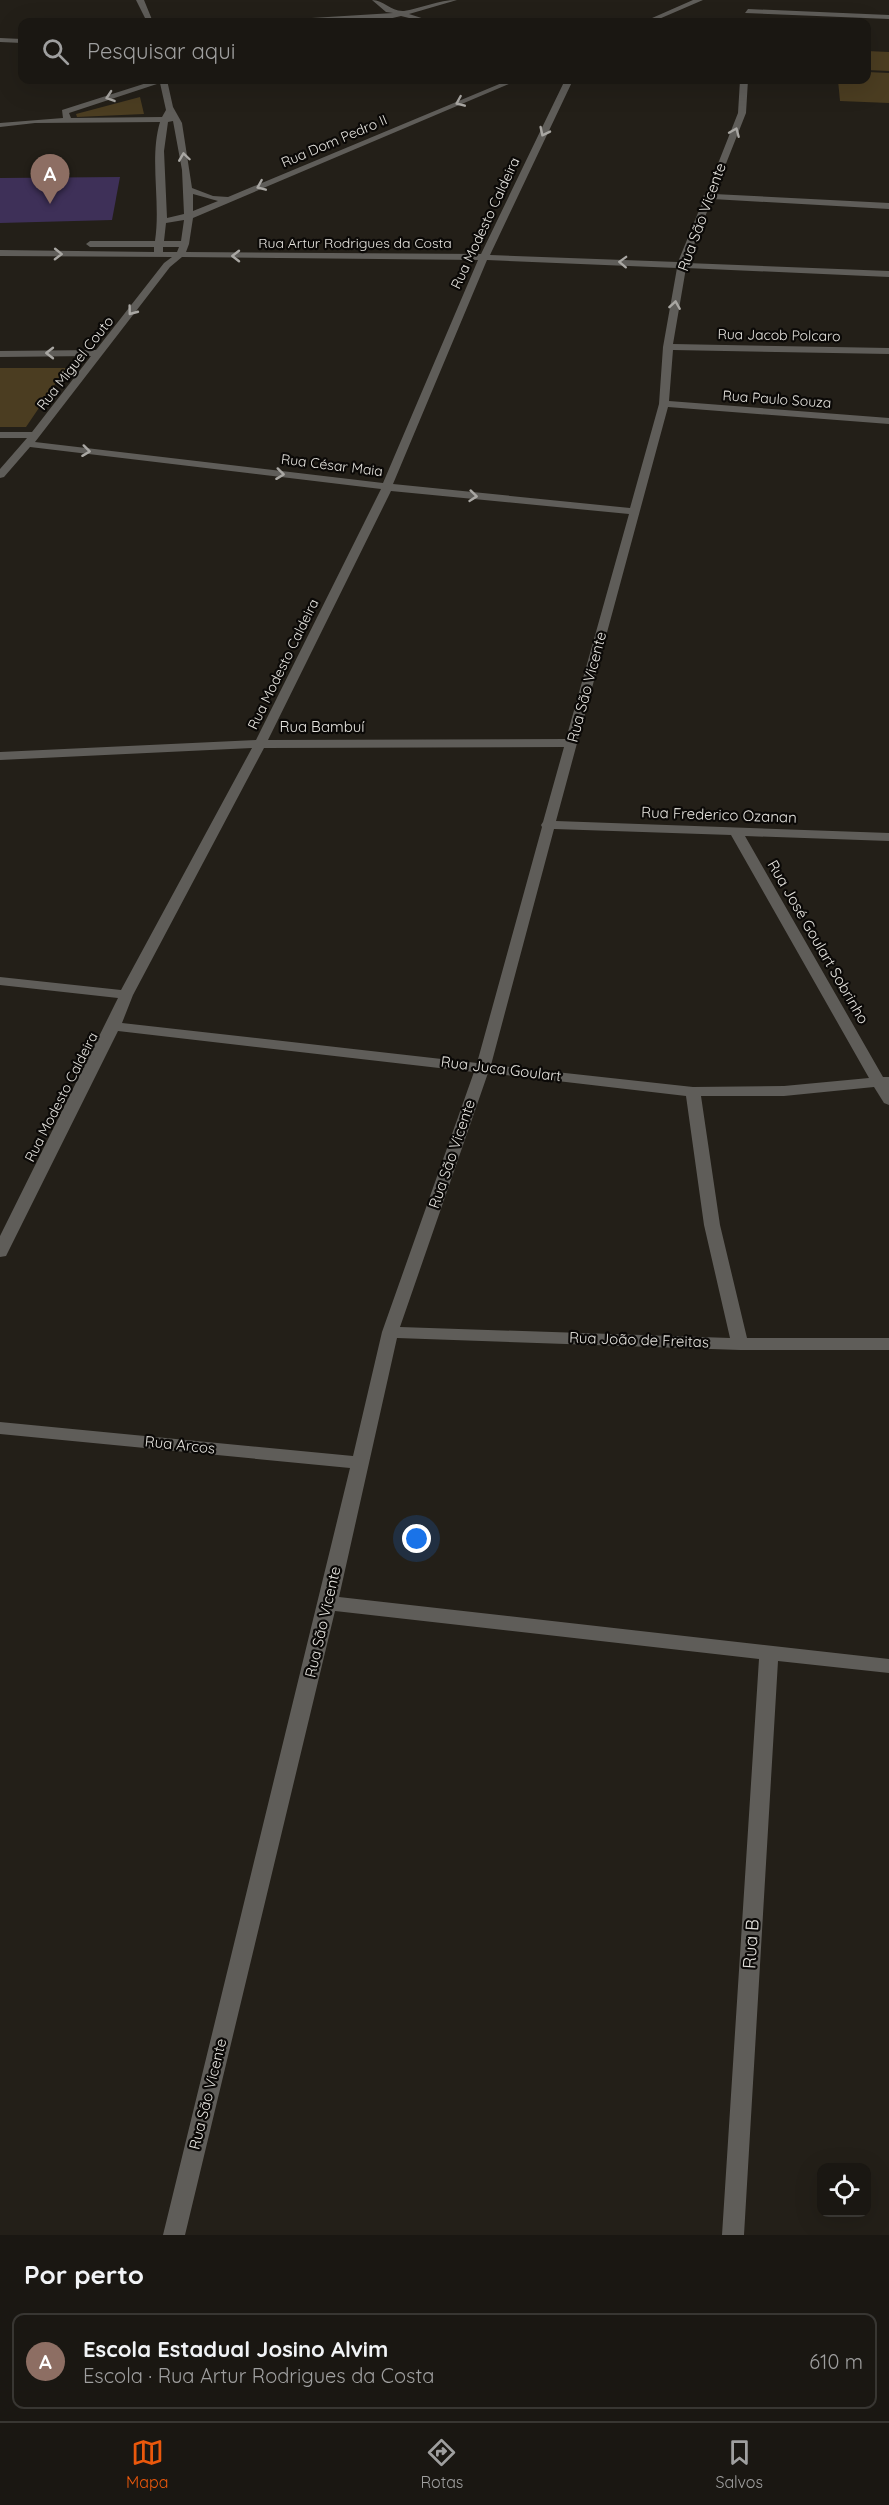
<!DOCTYPE html>
<html lang="pt">
<head>
<meta charset="utf-8">
<style>
	:root { --surface:#1a1712; --page:#272420; --text:#f1f3f6; --muted:#9f9f9f; --line:#383632; --accent:#ea580c }
	body { margin:0; font-family:Quicksand,sans-serif; background:var(--page); color:var(--text) }
	.controls { position:absolute; right:18px; bottom:18px; display:grid; overflow:hidden; border-radius:12px; box-shadow:0 6px 24px #0002 }
	.controls button { width:54px; height:54px; display:grid; place-items:center; padding:0; border:0; border-bottom:2px solid var(--line); background:var(--surface); color:var(--text); font:30px sans-serif }
	.you { position:absolute; left:417px; top:1539px; width:21px; height:21px; margin:-15px; border:4px solid #fff; border-radius:50%; background:#1a73e8; box-shadow:0 0 0 9px #1a73e833 }
	.badge { display:grid; place-items:center; width:39px; height:39px; border-radius:50%; background:var(--accent); color:#fff; font-size:20px; font-weight:700 }
	.pin { position:absolute; translate:-50% -50px; filter:drop-shadow(0 2px 3px #0008) }
	.pin::after { content:''; position:absolute; top:32px; width:21px; height:18px; background:inherit; clip-path:polygon(0 0,100% 0,50% 100%) }
	.list { margin:0; padding:0; list-style:none }
	h2 { display:flex; justify-content:space-between; align-items:center; height:78px; margin:0; padding:0 24px; font-size:26px }
	h2 small { font-size:20px; font-weight:400; color:var(--muted) }
	.list li { display:grid; grid-template-columns:39px 1fr auto; gap:18px; align-items:center; box-sizing:border-box; height:96px; margin:0 12px 12px; padding:0 12px; border:2px solid var(--line); border-radius:12px }
	.list b { display:block; font-size:22px; white-space:nowrap }
	.list p { margin:0; font-size:20px; white-space:nowrap; color:var(--muted) }
	.list em { font-size:20px; font-style:normal; color:var(--muted) }
	.icon { flex:none; width:33px; height:33px; fill:none; stroke:currentColor; stroke-width:2; stroke-linecap:round; stroke-linejoin:round }
	.map { position:relative; flex:none; width:889px; height:2235px; overflow:hidden }
	.search { position:absolute; background:var(--surface); box-shadow:0 6px 24px #0002; left:18px; right:18px; top:18px; height:66px; display:flex; align-items:center; gap:15px; box-sizing:border-box; padding:0 21px; border-radius:12px; color:var(--muted); font-size:22px }
	.sheet { height:186px; background:var(--surface) }
	nav { display:flex; justify-content:space-around; align-items:center; box-sizing:border-box; height:84px; border-top:2px solid var(--line); background:var(--surface); font-size:16px; color:var(--muted) }
	nav a { display:grid; justify-items:center; gap:3px }
	nav .on { color:var(--accent) }
	.map>svg:first-child { display:block }
	.green { fill:#4b3d21 }
	.building { fill:#3e3058 }
	.lines { fill:none; stroke-linecap:round; stroke-linejoin:round }
	.minor { fill:#5f5d59; fill-rule:evenodd }
	.oneway { stroke:#a9a7a3 }
	.labels { text-anchor:middle; stroke-width:4.5; stroke-linejoin:round; paint-order:stroke }
	.far-street-label { font-size:14px; fill:#e6e4df; stroke:#0b0907 }
	.street-label { font-size:15px; fill:#e6e4df; stroke:#0b0907 }
	.near-street-label { font-size:18px; fill:#e6e4df; stroke:#0b0907 }
</style>
</head>
<body>
<div class="map">
<svg width="889" height="2235" viewBox="0 0 889 2235">
	<rect width="100%" height="100%" fill="#231f18"/>
	<path class="green" d="M867 51 889 52V71L867 70Z
		M867 72 889 73V103L840 101 838 80H866Z
		M140 97 144 114 77 117 76 114Z
		M0 368H66L26 427H0Z"/>
	<path class="building" d="M120 177 112 220 0 223V178Z"/>
	<g class="lines">
		<path class="minor" d="M136 0H144L153 22H147Z
			M372 0C384 0 391 12 404 11 422 8 438 0 457 0L409 14 434 22H425L401 16 380 21 376 19 275 22 279 20 393 13 386 12Z
			M693 0H703L652 22H643Z
			M748 9 889 15V19L745 13Z
			M0 38 22 39V43L0 42Z
			M156 80H167L173 107 182 123 192 188 213 196 228 197 509 80H518L193 218 189 244 186 252 481 254 565 80H573L490 255 678 262 704 198 703 196 706 194 738 113 740 80H748L746 113 714 194 889 203V209L712 199 687 263 889 271V277L686 268 673 344 889 348V354L673 350 669 401 889 418V424L668 407 556 821 889 833V841L745 836 883 1077H889V1105L884 1103 874 1087 784 1096H701L720 1225 747 1338H889V1350H740L397 1338 339 1597 889 1659V1673L778 1661 744 2235H722L759 1659 335 1611 185 2235H163L350 1468 0 1434V1422L353 1456 382 1332 474 1072 118 1031 8 1252 6 1256 0 1257V1236L118 998 0 985V977L121 990 252 748 0 760V752L256 740 381 489 30 447 4 477 0 478V469L27 438H0V432H32L91 356 0 357V351L96 350 164 263 172 257 0 256V250L154 252V247H90L86 244 90 241H155C161 202 149 159 160 122L35 123 0 127V123L63 118 62 110ZM160 83 166 110 162 117 71 118 69 113ZM173 121 182 170 184 214 167 218 164 151 168 122ZM193 194 218 201 193 211ZM184 220 181 241H164L166 223ZM163 247H179L177 252H163ZM182 257 478 260 383 483 35 442 170 267ZM487 260 677 268 663 347 659 404 630 508 393 484ZM391 491 629 514 566 739 268 740ZM564 747 543 822 541 825 542 827 477 1063 122 1023 133 995 264 748ZM554 829 731 835 869 1078 784 1086 693 1087 491 1065ZM488 1073 686 1096 704 1225 730 1338 400 1327Z"/>
	</g>
	<defs><path id="oneway-chevron" d="M-2-3.5L2.5 0L-2 3.5" fill="none" stroke-width="1.6" stroke-linecap="round" stroke-linejoin="round" transform="scale(1.5)"/></defs>
	<g class="oneway">
		<use href="#oneway-chevron" transform="translate(110 97) rotate(161)"/>
		<use href="#oneway-chevron" transform="translate(460 102) rotate(157)"/>
		<use href="#oneway-chevron" transform="translate(544 132) rotate(116)"/>
		<use href="#oneway-chevron" transform="translate(735 132) rotate(-67)"/>
		<use href="#oneway-chevron" transform="translate(184 157) rotate(-98)"/>
		<use href="#oneway-chevron" transform="translate(261 186) rotate(157)"/>
		<use href="#oneway-chevron" transform="translate(58 254) rotate(1)"/>
		<use href="#oneway-chevron" transform="translate(236 256) rotate(-180)"/>
		<use href="#oneway-chevron" transform="translate(623 262) rotate(-178)"/>
		<use href="#oneway-chevron" transform="translate(675 305) rotate(-81)"/>
		<use href="#oneway-chevron" transform="translate(132 311) rotate(127)"/>
		<use href="#oneway-chevron" transform="translate(50 353) rotate(180)"/>
		<use href="#oneway-chevron" transform="translate(86 451) rotate(7)"/>
		<use href="#oneway-chevron" transform="translate(280 474) rotate(7)"/>
		<use href="#oneway-chevron" transform="translate(473 496) rotate(6)"/>
	</g>
	<g class="labels">
		<g class="far-street-label">
			<text transform="translate(334 141) rotate(-23)" y="5">Rua Dom Pedro II</text>
			<text transform="translate(485 223) rotate(-65)" y="5">Rua Modesto Caldeira</text>
			<text x="355" y="248">Rua Artur Rodrigues da Costa</text>
			<text transform="translate(779 335) rotate(1)" y="5">Rua Jacob Polcaro</text>
			<text transform="translate(75 363) rotate(-52)" y="5">Rua Miguel Couto</text>
			<text transform="translate(777 399) rotate(4)" y="5">Rua Paulo Souza</text>
			<text transform="translate(332 465) rotate(7)" y="5">Rua César Maia</text>
			<text transform="translate(283 664) rotate(-64)" y="5">Rua Modesto Caldeira</text>
			<text transform="translate(61 1097) rotate(-63)" y="5">Rua Modesto Caldeira</text>
		</g>
		<g class="street-label">
			<text transform="translate(702 217) rotate(-70)" y="5">Rua São Vicente</text>
			<text transform="translate(587 687) rotate(-75)" y="5">Rua São Vicente</text>
			<text x="322" y="732">Rua Bambuí</text>
			<text transform="translate(719 815) rotate(2)" y="5">Rua Frederico Ozanan</text>
			<text transform="translate(818 942) rotate(60)" y="5">Rua José Goulart Sobrinho</text>
			<text transform="translate(501 1069) rotate(7)" y="5">Rua Juca Goulart</text>
			<text transform="translate(452 1154) rotate(-71)" y="5">Rua São Vicente</text>
			<text transform="translate(639 1340) rotate(2)" y="5">Rua João de Freitas</text>
			<text transform="translate(180 1445) rotate(6)" y="5">Rua Arcos</text>
			<text transform="translate(323 1622) rotate(-77)" y="5">Rua São Vicente</text>
			<text transform="translate(208 2094) rotate(-76)" y="5">Rua São Vicente</text>
		</g>
		<g class="near-street-label">
			<text transform="translate(751 1944) rotate(-86)" y="6">Rua B</text>
		</g>
	</g>
</svg>
<div class="controls">
<button><svg class="icon" aria-label="locate" viewBox="0 0 24 24"><circle cx="12" cy="12" r="6"/><path d="M12 2v4M12 18v4M2 12h4M18 12h4"/></svg></button>
</div>
<div class="you"></div>
<div class="pin badge" style="left:50px;top:204px;background:#8d6e63">A</div>
<div class="search"><svg class="icon" aria-label="search" viewBox="0 0 24 24"><circle cx="10" cy="10" r="6"/><path d="M15 15l6 6"/></svg>Pesquisar aqui</div>
</div>
<section class="sheet">
<h2>Por perto<small></small></h2>
<ul class="list">
<li><span class="badge" style="background:#8d6e63">A</span><div><b>Escola Estadual Josino Alvim</b><p>Escola · Rua Artur Rodrigues da Costa</p></div><em>610 m</em></li>
</ul>
</section>
<nav>
<a class="on"><svg class="icon" aria-label="map" viewBox="0 0 24 24"><path d="M3 6l6-2 6 2 6-2v14l-6 2-6-2-6 2zM9 4v14M15 6v14"/></svg>Mapa</a>
<a><svg class="icon" aria-label="directions" viewBox="0 0 24 24"><path d="M12 3l9 9-9 9-9-9zM9 14v-3h6M13 9l2 2-2 2"/></svg>Rotas</a>
<a><svg class="icon" aria-label="saved" viewBox="0 0 24 24"><path d="M7 4h10v16l-5-4-5 4z"/></svg>Salvos</a>
</nav>
</body>
</html>
